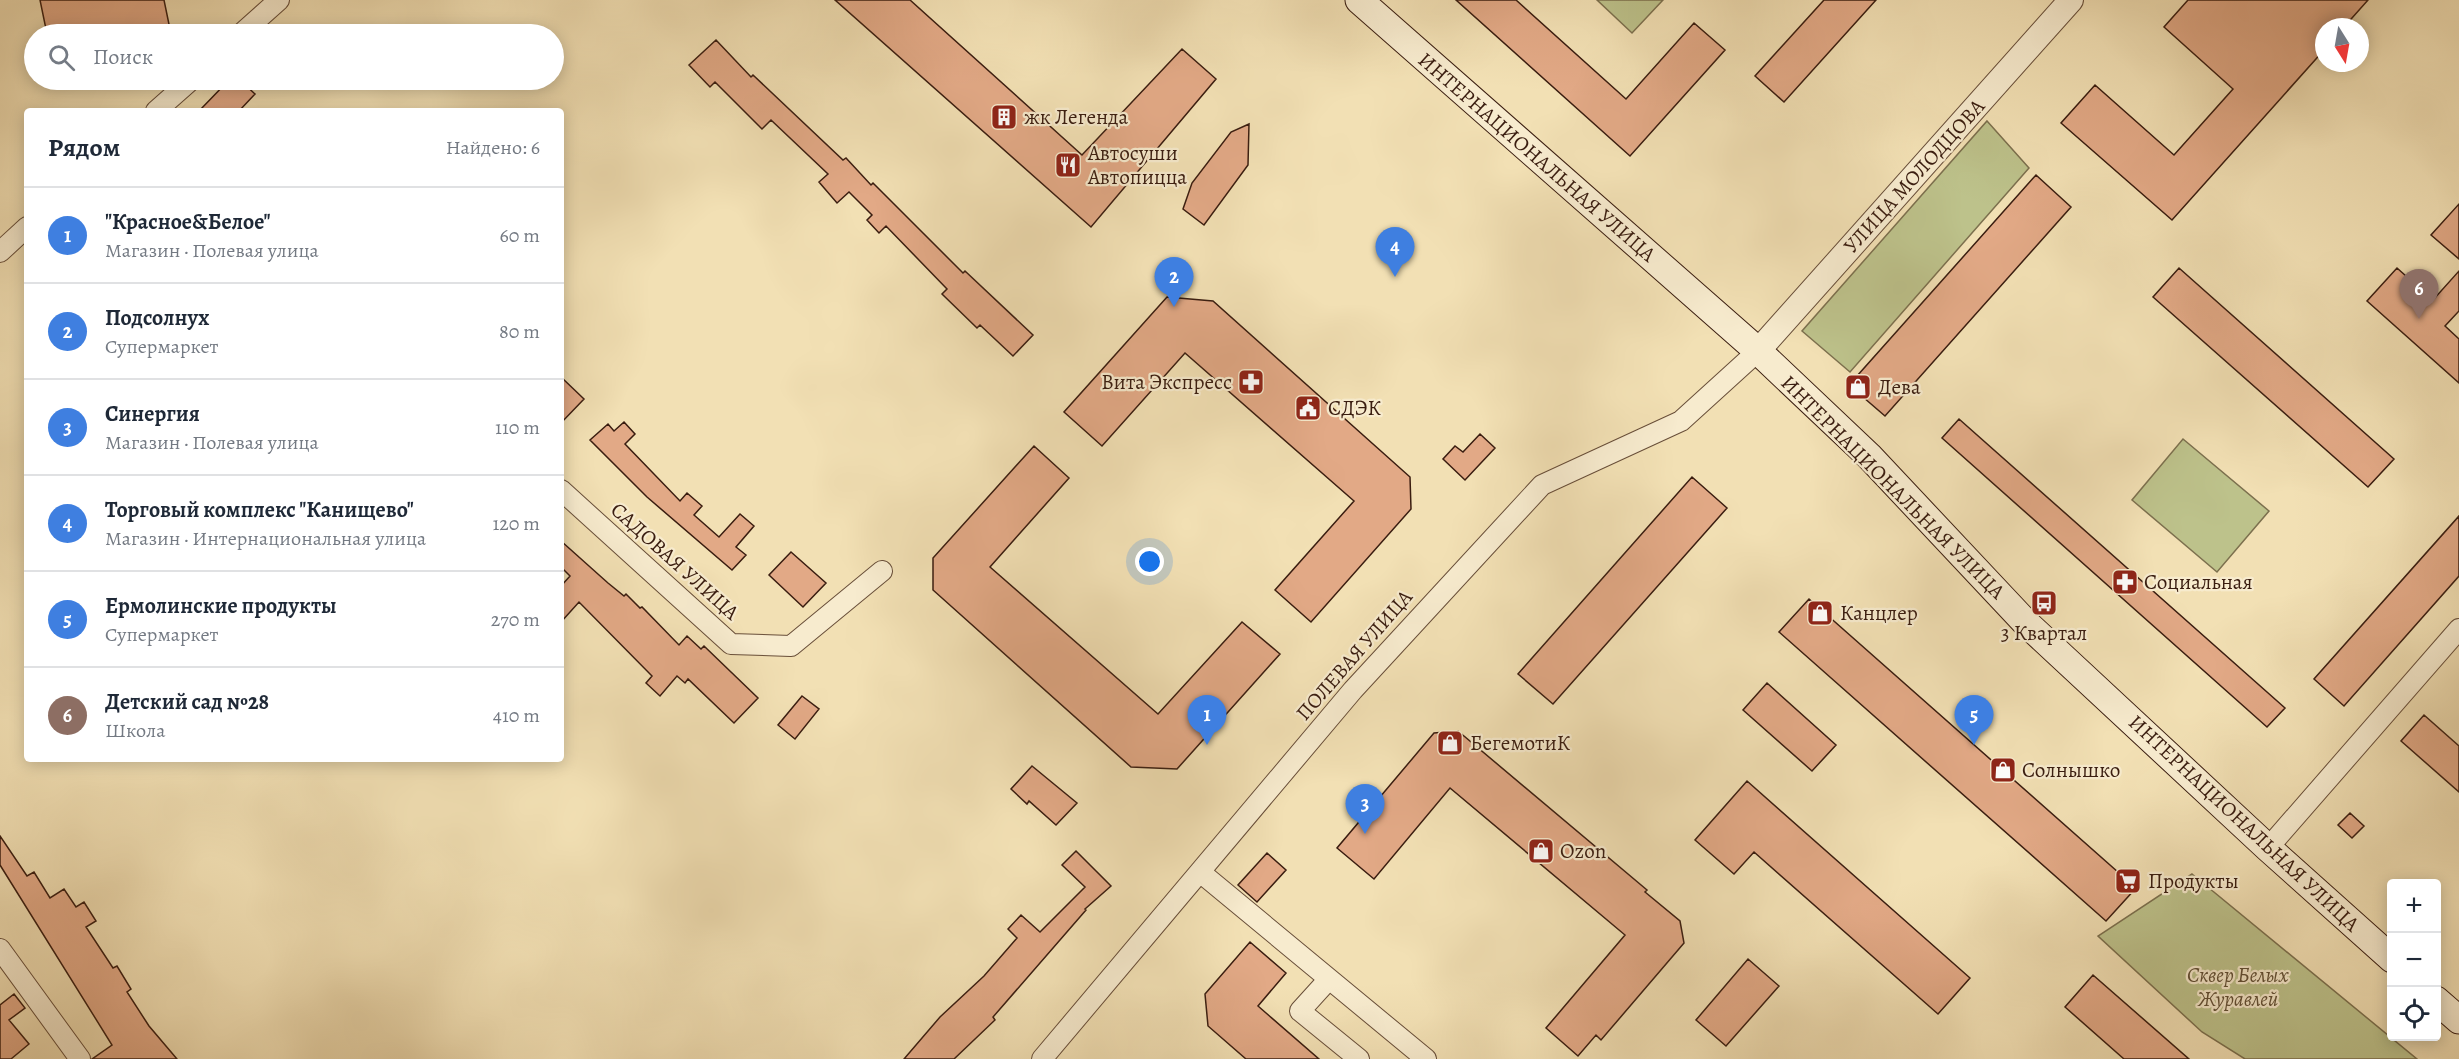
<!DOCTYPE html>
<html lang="ru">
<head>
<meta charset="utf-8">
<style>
	:root { --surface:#fff; --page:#f2f2f3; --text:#1f2937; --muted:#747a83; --line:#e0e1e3; --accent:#8f2418 }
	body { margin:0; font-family:Alegreya,serif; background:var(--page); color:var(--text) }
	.controls { position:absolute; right:18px; bottom:18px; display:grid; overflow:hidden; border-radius:6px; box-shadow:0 3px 15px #0003 }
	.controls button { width:54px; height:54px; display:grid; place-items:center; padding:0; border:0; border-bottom:2px solid var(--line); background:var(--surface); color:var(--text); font:30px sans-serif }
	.compass { position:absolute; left:2315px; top:18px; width:54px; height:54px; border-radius:50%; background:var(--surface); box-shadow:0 3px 15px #0003; rotate:169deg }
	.you { position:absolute; left:1150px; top:562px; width:21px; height:21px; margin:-15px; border:4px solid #fff; border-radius:50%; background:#1a73e8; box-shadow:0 0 0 9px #1a73e833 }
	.badge { display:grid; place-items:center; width:39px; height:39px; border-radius:50%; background:var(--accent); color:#fff; font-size:20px; font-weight:700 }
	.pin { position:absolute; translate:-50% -50px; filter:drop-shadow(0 2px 3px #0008) }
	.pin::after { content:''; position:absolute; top:32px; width:21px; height:18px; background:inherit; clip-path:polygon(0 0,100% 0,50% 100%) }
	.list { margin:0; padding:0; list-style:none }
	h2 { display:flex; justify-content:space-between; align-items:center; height:78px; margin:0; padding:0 24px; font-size:26px }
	h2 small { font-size:20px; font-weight:400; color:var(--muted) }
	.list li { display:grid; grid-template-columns:39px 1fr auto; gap:18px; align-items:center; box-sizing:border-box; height:96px; padding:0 24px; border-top:2px solid var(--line) }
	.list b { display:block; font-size:22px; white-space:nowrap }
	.list p { margin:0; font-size:20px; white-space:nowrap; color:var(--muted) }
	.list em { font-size:20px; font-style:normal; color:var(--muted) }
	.icon { flex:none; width:33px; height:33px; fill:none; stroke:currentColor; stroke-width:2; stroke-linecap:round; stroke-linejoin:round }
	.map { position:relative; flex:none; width:2459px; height:1059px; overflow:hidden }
	.search { position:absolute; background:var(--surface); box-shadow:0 3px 15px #0003; left:24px; top:24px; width:540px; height:66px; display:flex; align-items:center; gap:15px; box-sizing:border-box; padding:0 21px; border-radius:33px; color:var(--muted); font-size:22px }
	.panel { position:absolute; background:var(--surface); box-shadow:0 3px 15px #0003; left:24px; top:108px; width:540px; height:654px; border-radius:6px }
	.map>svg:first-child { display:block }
	.green { fill:#bdc28b; stroke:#7c704e; stroke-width:1.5 }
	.building { fill:#e2a986; stroke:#3a1d10; stroke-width:1.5 }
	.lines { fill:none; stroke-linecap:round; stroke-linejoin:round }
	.minor-casing { stroke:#684e39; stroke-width:22 }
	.tertiary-casing { stroke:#684e39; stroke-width:26 }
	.secondary-casing { stroke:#3a1d10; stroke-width:29 }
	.minor { stroke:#f7ebce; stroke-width:20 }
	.tertiary { stroke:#f7ebce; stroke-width:24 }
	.secondary { stroke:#f7ebce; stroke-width:27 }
	.labels { text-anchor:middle; stroke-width:4.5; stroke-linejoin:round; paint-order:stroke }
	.poi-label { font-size:21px; fill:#3a1d10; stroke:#f7ebce; text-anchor:start }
	.street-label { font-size:21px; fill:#3a1d10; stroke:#f7ebce }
	.park-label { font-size:21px; font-style:italic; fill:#614f35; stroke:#f7ebce }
</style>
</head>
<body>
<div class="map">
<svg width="2459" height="1059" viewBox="0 0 2459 1059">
	<rect width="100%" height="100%" fill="#f2e0b4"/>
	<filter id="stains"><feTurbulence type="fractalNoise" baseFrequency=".00333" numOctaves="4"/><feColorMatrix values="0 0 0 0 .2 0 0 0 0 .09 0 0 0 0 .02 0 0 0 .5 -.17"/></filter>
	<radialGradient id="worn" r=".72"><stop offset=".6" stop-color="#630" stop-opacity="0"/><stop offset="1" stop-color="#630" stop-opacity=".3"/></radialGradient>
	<path class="green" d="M1597 0H1663L1632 33Z
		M1987 121 2029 168 1850 372 1802 331Z
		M2183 439 2269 511 2217 572 2132 500Z
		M2192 874 2417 1059H2245L2202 1032 2098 936Z"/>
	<path class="building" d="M40 0H164L171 34H47Z
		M835 0H910L1082 155 1182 49 1216 79 1091 227Z
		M1456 0H1516L1626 99 1694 23 1725 50 1630 156Z
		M1824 0H1876L1784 102 1755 76Z
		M2188 0H2368L2344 27H2324V50L2172 220 2061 123 2095 85 2174 155 2233 89 2164 27Z
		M716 40 751 77 753 75 843 160 846 158 871 185 873 183 963 273 965 271 1033 335 1013 356 980 325 977 328 942 294 947 289 886 226 879 233 867 220 872 215 849 192 837 203 819 182 828 174 771 120 762 129 715 82 710 87 689 65Z
		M229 80H240L255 94 239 111H199Z
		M1249 124 1248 165 1204 225 1183 209 1192 183 1231 132Z
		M2036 175 2071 207 1885 416 1849 385Z
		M2459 204V259L2431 235Z
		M2179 268 2394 459 2368 487 2153 297Z
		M2397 268 2433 300 2459 271V311L2445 326 2459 339V383L2367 301Z
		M1167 297 1213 301 1410 477 1411 509 1311 622 1275 590 1354 501 1185 353 1102 446 1064 412Z
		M561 377 584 399 561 423Z
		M1959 419 2285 708 2267 727 1942 438Z
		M624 422 635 434 625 444 680 501 687 493 702 506 694 515 719 537 740 514 754 526 736 547 746 555 732 570 647 497 590 440 608 424 614 431Z
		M1480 434 1495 448 1465 480 1443 459 1455 446 1463 452Z
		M1034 446 1069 478 990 567 1158 714 1242 622 1280 654 1177 769 1131 767 933 590V558Z
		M1692 477 1727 508 1553 704 1518 674Z
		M2459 516V576L2344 706 2314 679Z
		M561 541 608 583 624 596 626 594 640 608 642 607 679 645 687 636 701 649 704 646 758 698 734 723 688 679 685 683 677 676 660 696 646 683 652 676 579 602 561 622V586L570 576 561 567Z
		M791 552 826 583 803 607 769 575Z
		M1809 599 2136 888 2106 921 1779 632Z
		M1767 683 1836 745 1812 771 1743 710Z
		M802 696 819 709 795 739 778 725Z
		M2424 715 2459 746V792L2401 741Z
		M1458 731 1647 890 1645 892 1680 921 1684 943 1601 1040 1596 1035 1578 1056 1546 1028 1625 935 1450 788 1374 879 1337 848 1434 733Z
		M1032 766 1077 803 1056 825 1029 801 1027 804 1011 789Z
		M1747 781 1970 978 1938 1014 1754 852 1734 874 1695 840Z
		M2350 813 2364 826 2352 838 2338 825Z
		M0 836 27 876 34 872 50 898 64 889 76 907 84 902 96 921 86 927 113 968 117 966 131 989 127 992 149 1026 177 1059H92L112 1045 0 865Z
		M1076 851 1111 886 1085 909 1086 910 993 1017 995 1020 954 1059H904L940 1017 984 976 1017 938 1008 929 1021 915 1040 932 1085 887 1062 865Z
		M1267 853 1286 870 1257 902 1238 885Z
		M1250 942 1286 973 1258 1006 1319 1059H1246L1208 1026 1205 994Z
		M1748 959 1779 986 1726 1046 1696 1020Z
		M2093 975 2189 1059H2124L2065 1007Z
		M14 994 25 1008 9 1020 29 1044 11 1059H0V1005Z"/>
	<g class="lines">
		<defs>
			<path id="minor" d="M241 34 279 0
				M156 111 191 80
				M0 252 27 227
				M561 490 731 644 791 646 882 571
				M2268 848 2459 629
				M1200 872 1426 1059
				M0 949 80 1059
				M1329 979 1300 1011 1359 1059
				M1042 1059 1353 690 1542 485 1681 421 1758 351"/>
			<path id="tertiary" d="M1758 351 2071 0"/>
			<path id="secondary" d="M1359 0 1758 351 1869 456 2025 622 2268 848 2392 959
				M2436 1000 2459 1020"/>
		</defs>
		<use href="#minor" class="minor-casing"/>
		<use href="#tertiary" class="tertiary-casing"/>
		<use href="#secondary" class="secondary-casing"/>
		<use href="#minor" class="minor"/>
		<use href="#tertiary" class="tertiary"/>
		<use href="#secondary" class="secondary"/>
	</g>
	<defs>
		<symbol id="building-square" viewBox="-11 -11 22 22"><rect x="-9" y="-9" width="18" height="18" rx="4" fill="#8f2418" stroke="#f7ebce"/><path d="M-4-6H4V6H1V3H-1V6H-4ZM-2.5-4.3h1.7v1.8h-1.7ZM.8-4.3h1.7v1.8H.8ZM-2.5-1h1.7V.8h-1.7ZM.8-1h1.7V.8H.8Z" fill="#fff"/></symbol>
		<symbol id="restaurant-square" viewBox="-11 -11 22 22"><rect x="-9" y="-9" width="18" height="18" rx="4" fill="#8f2418" stroke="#f7ebce"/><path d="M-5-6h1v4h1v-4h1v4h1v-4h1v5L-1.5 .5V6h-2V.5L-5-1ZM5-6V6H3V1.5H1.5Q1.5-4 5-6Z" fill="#fff"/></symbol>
		<symbol id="pharmacy-square" viewBox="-11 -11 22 22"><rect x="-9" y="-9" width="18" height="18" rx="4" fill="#8f2418" stroke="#f7ebce"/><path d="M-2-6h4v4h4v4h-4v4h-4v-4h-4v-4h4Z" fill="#fff"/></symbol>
		<symbol id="shop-square" viewBox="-11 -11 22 22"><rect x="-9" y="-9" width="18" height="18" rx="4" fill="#8f2418" stroke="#f7ebce"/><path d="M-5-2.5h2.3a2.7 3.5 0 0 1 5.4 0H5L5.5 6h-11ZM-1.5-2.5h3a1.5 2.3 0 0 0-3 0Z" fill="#fff"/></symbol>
		<symbol id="civic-square" viewBox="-11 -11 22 22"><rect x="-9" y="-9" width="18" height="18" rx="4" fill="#8f2418" stroke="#f7ebce"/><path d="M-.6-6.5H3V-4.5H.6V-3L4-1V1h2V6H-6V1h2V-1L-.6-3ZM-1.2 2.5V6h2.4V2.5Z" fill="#fff"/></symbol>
		<symbol id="bus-square" viewBox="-11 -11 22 22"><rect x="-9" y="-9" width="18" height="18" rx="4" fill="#8f2418" stroke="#f7ebce"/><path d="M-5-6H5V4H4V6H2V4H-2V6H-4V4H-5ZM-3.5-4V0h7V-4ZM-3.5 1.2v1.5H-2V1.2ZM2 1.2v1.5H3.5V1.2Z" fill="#fff"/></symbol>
		<symbol id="supermarket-square" viewBox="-11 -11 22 22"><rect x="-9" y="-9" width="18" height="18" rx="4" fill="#8f2418" stroke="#f7ebce"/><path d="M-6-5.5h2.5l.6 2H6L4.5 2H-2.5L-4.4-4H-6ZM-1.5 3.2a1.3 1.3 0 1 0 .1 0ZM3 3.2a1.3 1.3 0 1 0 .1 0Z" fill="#fff"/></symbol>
	</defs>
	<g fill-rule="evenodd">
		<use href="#building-square" x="989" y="102" width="30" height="30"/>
		<use href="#restaurant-square" x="1053" y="150" width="30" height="30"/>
		<use href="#pharmacy-square" x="1236" y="367" width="30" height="30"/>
		<use href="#shop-square" x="1843" y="372" width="30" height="30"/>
		<use href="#civic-square" x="1293" y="393" width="30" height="30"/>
		<use href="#pharmacy-square" x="2110" y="567" width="30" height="30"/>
		<use href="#bus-square" x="2029" y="588" width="30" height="30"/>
		<use href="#shop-square" x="1805" y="598" width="30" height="30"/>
		<use href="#shop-square" x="1435" y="728" width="30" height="30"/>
		<use href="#shop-square" x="1988" y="755" width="30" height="30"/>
		<use href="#shop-square" x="1526" y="836" width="30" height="30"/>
		<use href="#supermarket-square" x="2113" y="866" width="30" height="30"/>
	</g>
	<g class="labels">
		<g class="poi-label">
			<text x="1024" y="124">жк Легенда</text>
			<text x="1088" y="160">Автосуши<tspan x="1088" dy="24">Автопицца</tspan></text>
			<text x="1232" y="389" text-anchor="end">Вита Экспресс</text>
			<text x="1878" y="394">Дева</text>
			<text x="1328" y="415">СДЭК</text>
			<text x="2144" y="589">Социальная</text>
			<text x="1840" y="620">Канцлер</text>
			<text x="2044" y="640" text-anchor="middle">3 Квартал</text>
			<text x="1470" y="750">БегемотиК</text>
			<text x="2022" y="777">Солнышко</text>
			<text x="1560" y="858">Ozon</text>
			<text x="2148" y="888">Продукты</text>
		</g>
		<g class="street-label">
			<text transform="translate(1537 157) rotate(41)" y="7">ИНТЕРНАЦИОНАЛЬНАЯ УЛИЦА</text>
			<text transform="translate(1914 176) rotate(-48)" y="7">УЛИЦА МОЛОДЦОВА</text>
			<text transform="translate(1893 487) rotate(45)" y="7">ИНТЕРНАЦИОНАЛЬНАЯ УЛИЦА</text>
			<text transform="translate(675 561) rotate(42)" y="7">САДОВАЯ УЛИЦА</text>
			<text transform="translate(1354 655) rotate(-49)" y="7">ПОЛЕВАЯ УЛИЦА</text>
			<text transform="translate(2244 823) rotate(43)" y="7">ИНТЕРНАЦИОНАЛЬНАЯ УЛИЦА</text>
		</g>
		<g class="park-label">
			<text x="2238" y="982">Сквер Белых<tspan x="2238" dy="24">Журавлей</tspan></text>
		</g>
	</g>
	<rect width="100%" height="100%" filter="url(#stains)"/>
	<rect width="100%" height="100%" fill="url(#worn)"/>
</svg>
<div class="controls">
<button>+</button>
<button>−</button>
<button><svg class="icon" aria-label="locate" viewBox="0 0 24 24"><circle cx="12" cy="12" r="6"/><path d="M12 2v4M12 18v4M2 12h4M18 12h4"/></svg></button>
</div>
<svg class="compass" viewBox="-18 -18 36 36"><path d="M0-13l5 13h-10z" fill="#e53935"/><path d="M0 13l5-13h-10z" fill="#747a83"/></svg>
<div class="you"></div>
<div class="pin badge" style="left:1207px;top:745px;background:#3f7fe0">1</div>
<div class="pin badge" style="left:1174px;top:307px;background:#3f7fe0">2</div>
<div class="pin badge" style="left:1365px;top:834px;background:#3f7fe0">3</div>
<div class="pin badge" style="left:1395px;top:277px;background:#3f7fe0">4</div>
<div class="pin badge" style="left:1974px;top:745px;background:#3f7fe0">5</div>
<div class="pin badge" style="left:2419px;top:319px;background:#8d6e63">6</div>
<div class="search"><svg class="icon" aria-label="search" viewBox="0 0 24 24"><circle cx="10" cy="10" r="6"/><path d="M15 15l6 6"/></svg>Поиск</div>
<section class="panel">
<h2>Рядом<small>Найдено: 6</small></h2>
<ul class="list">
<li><span class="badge" style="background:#3f7fe0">1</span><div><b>&quot;Красное&amp;Белое&quot;</b><p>Магазин · Полевая улица</p></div><em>60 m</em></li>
<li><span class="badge" style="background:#3f7fe0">2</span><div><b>Подсолнух</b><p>Супермаркет</p></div><em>80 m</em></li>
<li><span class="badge" style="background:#3f7fe0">3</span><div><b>Синергия</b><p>Магазин · Полевая улица</p></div><em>110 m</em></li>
<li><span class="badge" style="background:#3f7fe0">4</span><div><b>Торговый комплекс &quot;Канищево&quot;</b><p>Магазин · Интернациональная улица</p></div><em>120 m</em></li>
<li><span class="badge" style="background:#3f7fe0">5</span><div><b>Ермолинские продукты</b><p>Супермаркет</p></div><em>270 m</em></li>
<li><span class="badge" style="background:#8d6e63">6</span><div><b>Детский сад №28</b><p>Школа</p></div><em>410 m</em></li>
</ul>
</section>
</div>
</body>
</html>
